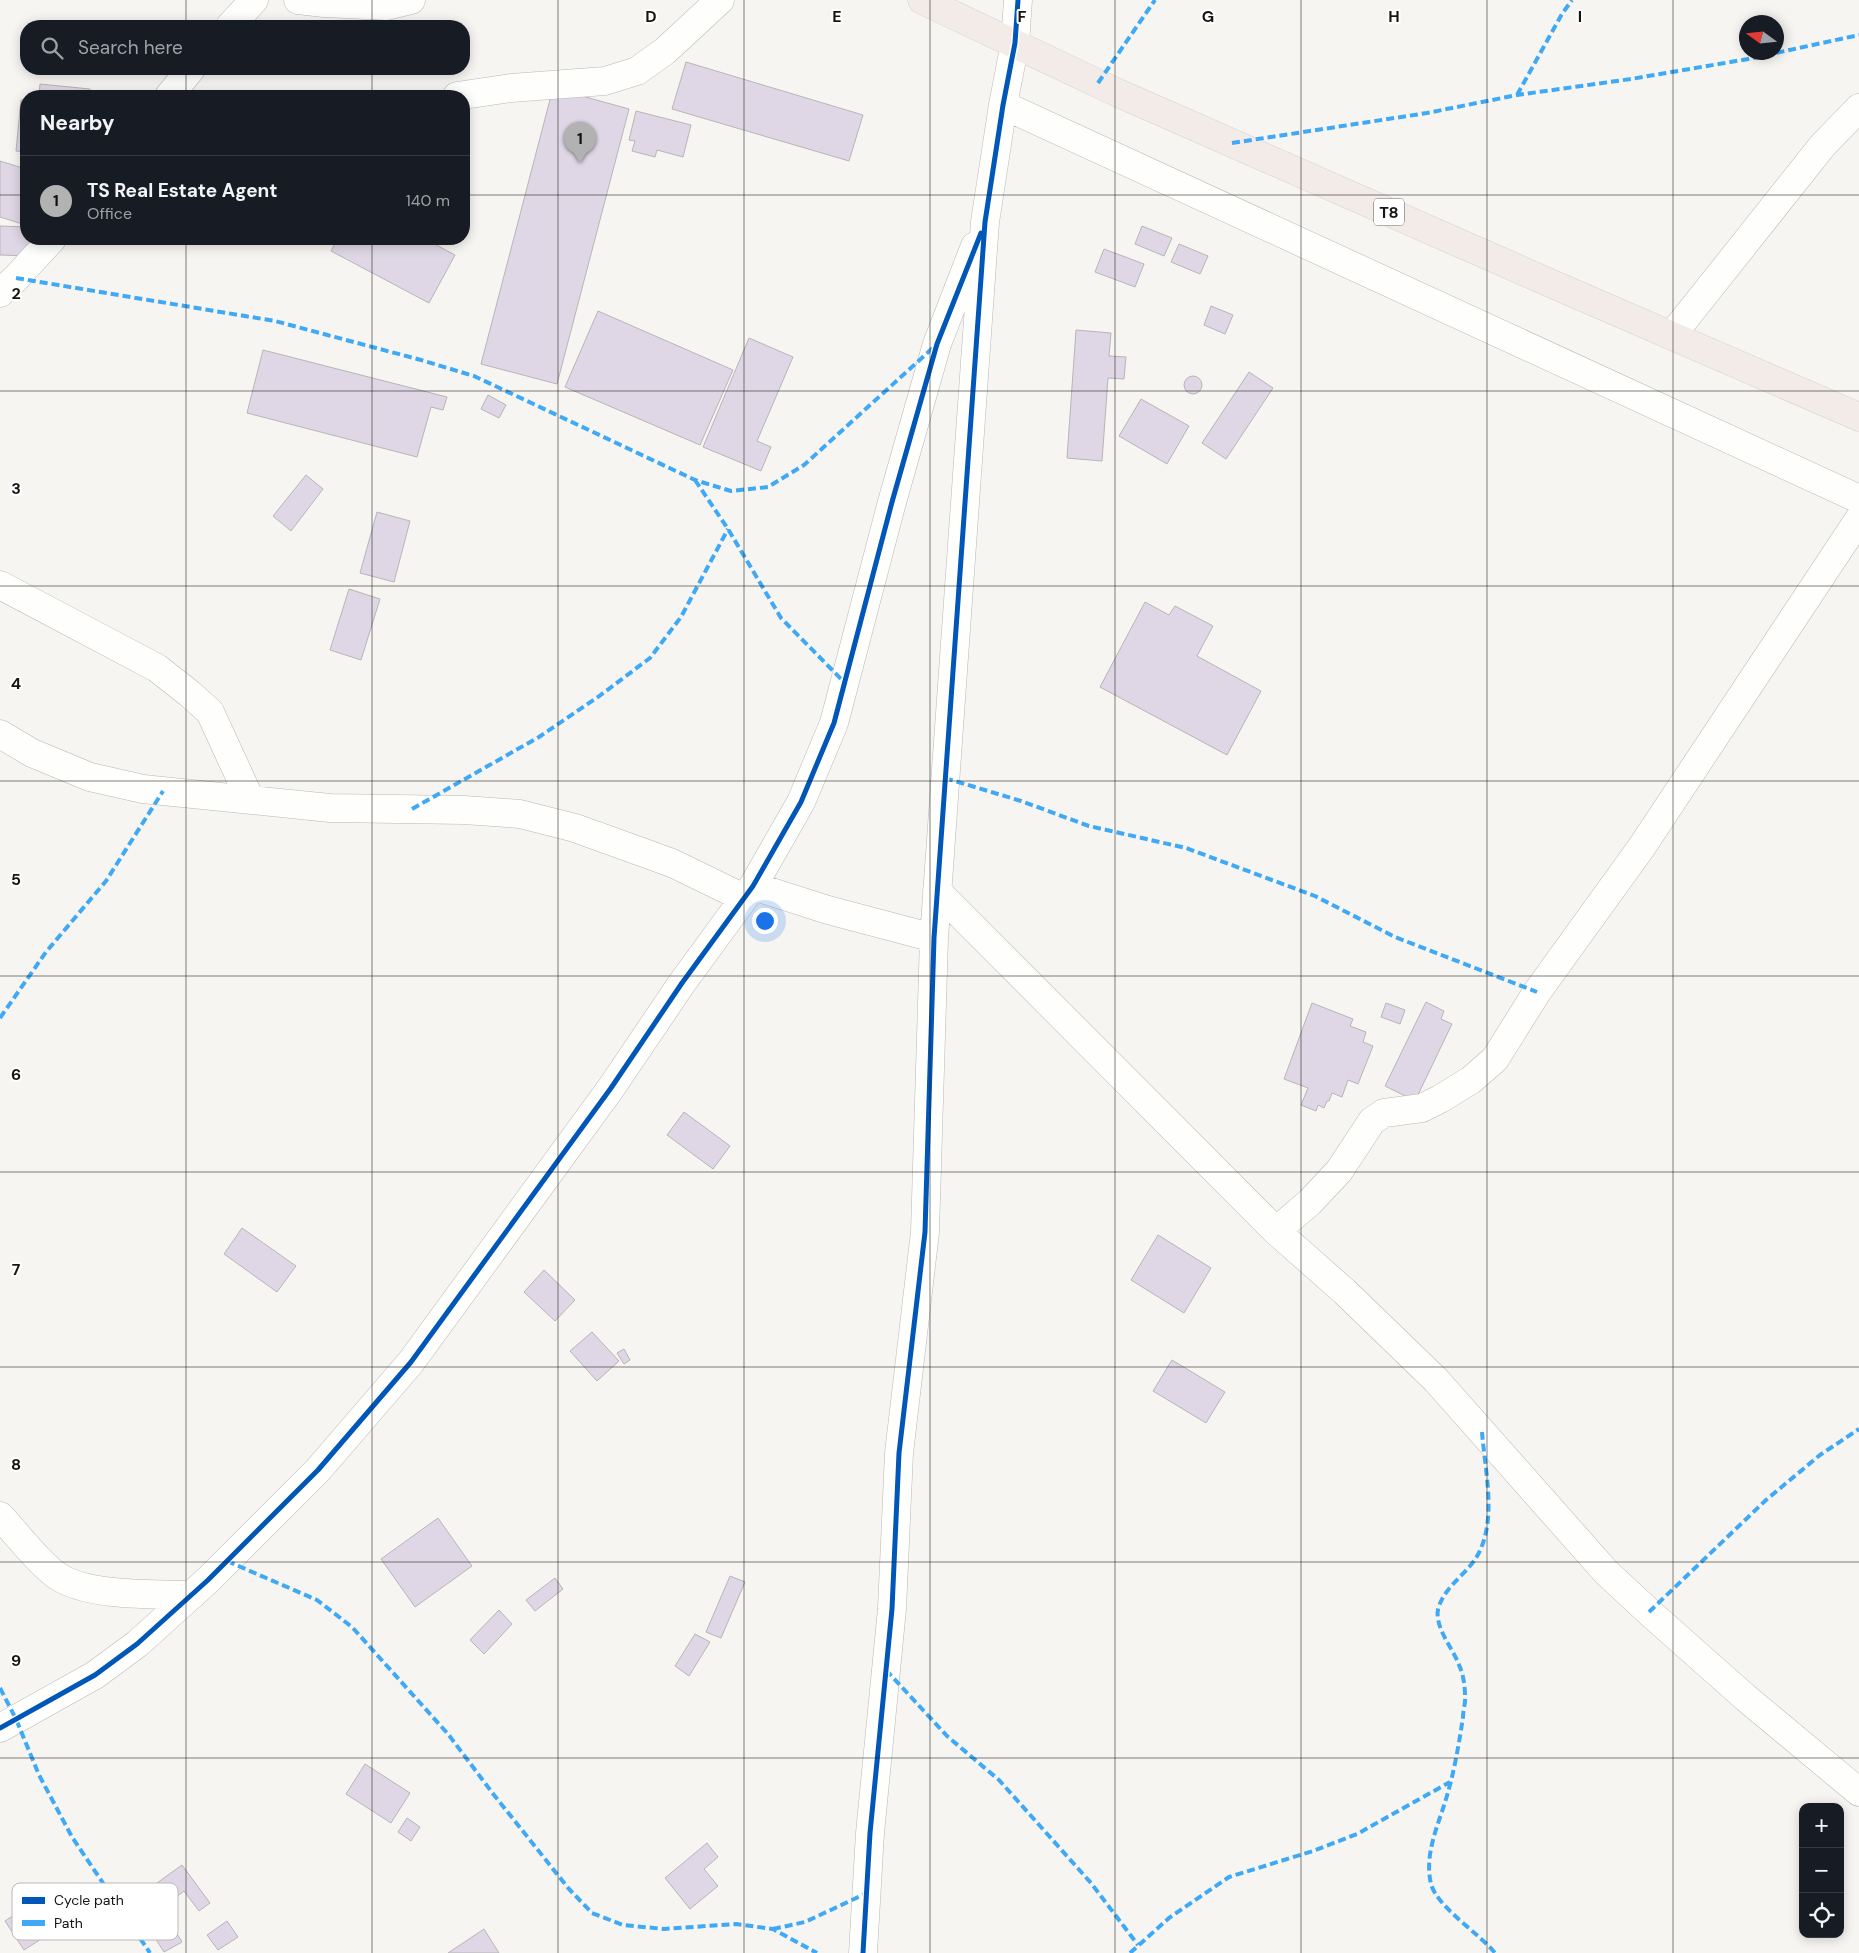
<!DOCTYPE html>
<html lang="en">
<head>
<meta charset="utf-8">
<style>
	:root { --surface:#171b24; --page:#20242c; --text:#f1f3f6; --muted:#9ea1a6; --line:#363941; --accent:#b2b2b2 }
	body { margin:0; font-family:"DM Sans",sans-serif; background:var(--page); color:var(--text) }
	.controls { position:absolute; right:15px; bottom:15px; display:grid; overflow:hidden; border-radius:10px; box-shadow:0 2px 12px #0003 }
	.controls button { width:45px; height:45px; display:grid; place-items:center; padding:0; border:0; border-bottom:1px solid var(--line); background:var(--surface); color:var(--text); font:25px sans-serif }
	.compass { position:absolute; left:1739px; top:15px; width:45px; height:45px; border-radius:50%; background:var(--surface); box-shadow:0 2px 12px #0003; rotate:285deg }
	.you { position:absolute; left:764px; top:920px; width:18px; height:18px; margin:-12px; border:4px solid #fff; border-radius:50%; background:#1a73e8; box-shadow:0 0 0 8px #1a73e833 }
	.badge { display:grid; place-items:center; width:32px; height:32px; border-radius:50%; background:var(--accent); color:#111; font-size:16px; font-weight:700 }
	.pin { position:absolute; translate:-50% -41px; filter:drop-shadow(0 1px 2px #0008) }
	.pin::after { content:''; position:absolute; top:26px; width:18px; height:15px; background:inherit; clip-path:polygon(0 0,100% 0,50% 100%) }
	.list { margin:0; padding:0; list-style:none }
	h2 { display:flex; justify-content:space-between; align-items:center; height:65px; margin:0; padding:0 20px; font-size:21px }
	h2 small { font-size:16px; font-weight:400; color:var(--muted) }
	.list li { display:grid; grid-template-columns:32px 1fr auto; gap:15px; align-items:center; box-sizing:border-box; height:90px; padding:0 20px; border-top:1px solid var(--line) }
	.list b { display:block; font-size:19px; white-space:nowrap }
	.list p { margin:0; font-size:16px; white-space:nowrap; color:var(--muted) }
	.list em { font-size:16px; font-style:normal; color:var(--muted) }
	.icon { flex:none; width:28px; height:28px; fill:none; stroke:currentColor; stroke-width:2; stroke-linecap:round; stroke-linejoin:round }
	.map { position:relative; flex:none; width:1859px; height:1953px; overflow:hidden }
	.search { position:absolute; background:var(--surface); box-shadow:0 2px 12px #0003; left:20px; top:20px; width:450px; height:55px; display:flex; align-items:center; gap:12px; box-sizing:border-box; padding:0 18px; border-radius:20px; color:var(--muted); font-size:19px }
	.panel { position:absolute; background:var(--surface); box-shadow:0 2px 12px #0003; left:20px; top:90px; width:450px; height:155px; border-radius:20px }
	.map>svg:first-child { display:block }
	.building { fill:#dfd7e5; stroke:#b7b5b5 }
	.lines { fill:none; stroke-linecap:round; stroke-linejoin:round }
	.minor-casing { stroke:#b9b8b6; stroke-width:29 }
	.major-casing { stroke:#d2d1cf; stroke-width:29 }
	.minor { stroke:#fefefd; stroke-width:28 }
	.major { stroke:#f3ebe8; stroke-width:28 }
	.quiet { stroke:#3fa9f5; stroke-width:4; stroke-dasharray:8 4; stroke-linecap:butt }
	.cycleway-casing { stroke:#fff; stroke-width:8 }
	.cycleway { stroke:#0057b8; stroke-width:5 }
	.grid { fill:none; stroke:#161512; stroke-width:1; stroke-opacity:0.55 }
	.labels { text-anchor:middle; stroke-width:4; stroke-linejoin:round; paint-order:stroke }
	.shield { fill:#fff; stroke:#5c5b59; stroke-width:1 }
	.shield-label { font-size:16px; font-weight:bold; fill:#161512 }
	.key { fill:#fff; stroke:#b9b9b8; stroke-width:1 }
	.key-label { font-size:14px; fill:#161512 }
	.grid-label { font-size:16px; text-anchor:middle; font-weight:bold; fill:#161512; stroke:#fff; stroke-width:4; stroke-linejoin:round; paint-order:stroke }
</style>
</head>
<body>
<div class="map">
<svg width="1859" height="1953" viewBox="0 0 1859 1953">
	<rect width="100%" height="100%" fill="#f7f5f2"/>
	<path class="building" d="M686 62 863 115 849 161 672 109Z
		M40 84 90 89V96H39Z
		M553 88 629 109 557 384 481 364Z
		M21 100H26V152L16 151Z
		M636 111 691 125 683 157 657 150 655 157 632 151 635 141 629 140Z
		M0 161 26 169V180L21 197 26 199V225L0 217Z
		M0 226 26 227V239H30L29 256 0 255Z
		M1142 226 1172 238 1164 256 1135 244Z
		M337 239H425L455 255 429 303 331 251Z
		M1179 244 1208 256 1200 274 1171 262Z
		M1104 249 1144 264 1135 287 1095 272Z
		M1211 306 1233 315 1225 334 1204 325Z
		M598 311 733 370 700 445 565 387Z
		M1076 330 1111 333 1109 356 1126 357 1124 379 1108 378 1102 461 1067 458Z
		M749 338 793 357 757 441 771 447 761 471 703 447Z
		M263 350 447 397 443 410 431 407 417 457 247 413Z
		M1249 372 1273 388 1226 459 1202 443Z
		M1184 385a9 9 0 1 1 18 0a9 9 0 1 1-18 0Z
		M488 395 506 405 499 418 481 409Z
		M1141 399 1189 426 1167 464 1119 436Z
		M306 475 323 489 291 531 273 516Z
		M377 512 410 521 394 582 360 573Z
		M349 589 380 599 361 660 330 650Z
		M1145 602 1169 615 1175 606 1213 626 1197 656 1261 691 1227 755 1100 687Z
		M1426 1002 1444 1011 1441 1019 1452 1024 1415 1101 1385 1086Z
		M1312 1003 1353 1019 1350 1026 1366 1032 1363 1042 1373 1046 1358 1084 1348 1080 1342 1097 1332 1093 1329 1101H1327L1324 1108 1318 1105 1316 1111 1301 1105 1308 1088 1284 1079Z
		M1386 1003 1405 1010 1400 1024 1381 1017Z
		M684 1112 730 1146 713 1169 667 1135Z
		M242 1228 296 1266 277 1292 224 1254Z
		M1158 1235 1211 1268 1184 1313 1131 1280Z
		M544 1270 575 1300 555 1321 524 1292Z
		M592 1332 619 1361 597 1381 570 1351Z
		M624 1349 630 1360 624 1364 617 1353Z
		M1172 1360 1225 1392 1206 1423 1153 1391Z
		M438 1518 472 1566 415 1607 381 1559Z
		M730 1576 745 1582 721 1638 706 1632Z
		M555 1578 563 1589 535 1611 526 1600Z
		M499 1610 512 1624 484 1654 470 1640Z
		M695 1634 710 1642 689 1676 675 1666Z
		M365 1764 410 1793 391 1823 346 1794Z
		M407 1818 420 1827 411 1841 398 1832Z
		M707 1843 718 1857 704 1869 718 1886 690 1909 665 1878Z
		M182 1865 210 1903 199 1911 184 1891 157 1912 143 1893Z
		M49 1892 68 1922 24 1950 5 1921Z
		M227 1921 238 1937 218 1950 207 1935Z
		M170 1922 182 1942 164 1952 152 1933Z
		M484 1929 499 1953H448Z"/>
	<g class="lines">
		<defs>
			<path id="minor" d="M298 0 324 3 387 6 411 0
				M230 26 254 0
				M169 96 191 69
				M457 96 511 88 605 81 637 71 665 51 720 0
				M1003 105 1859 499
				M0 293 16 278 52 239
				M1672 335 1823 145 1859 108
				M0 585 157 668 190 694 210 712 250 799
				M0 734 32 753 90 777 143 789 330 808 464 810 520 814 575 828 672 863 744 898
				M753 886 828 910 934 938
				M937 891 1276 1231 1345 1292 1436 1380 1606 1572 1649 1612 1746 1698 1859 1792
				M1276 1231 1310 1202 1339 1171 1372 1121 1384 1113 1422 1108 1440 1099 1471 1080 1495 1059 1537 992 1641 848 1859 519
				M0 1516C18 1535 35 1559 56 1575 86 1597 155 1594 192 1595
				M0 1728 95 1675 137 1644 208 1580 318 1470 411 1362 611 1088 682 983 753 886 801 802 834 723 892 502 937 344 975 246
				M863 1953 870 1833 892 1609 899 1453 925 1232 934 938 985 222 1003 105 1015 43 1018 0"/>
			<path id="major" d="M922 0 1116 92 1557 286 1859 417"/>
		</defs>
		<use href="#minor" class="minor-casing"/>
		<use href="#major" class="major-casing"/>
		<use href="#minor" class="minor"/>
		<use href="#major" class="major"/>
		<path class="quiet" d="M1098 83 1155 0
			M1517 95 1562 14 1572 0
			M1232 143 1427 113 1517 95 1631 79 1748 59 1859 35
			M16 278 275 321 421 360 474 376 695 480 731 491 768 487 804 465 935 346
			M695 480 728 529 781 618 845 683
			M945 778 1021 801 1089 826 1186 848 1315 896 1395 937 1537 992
			M412 809 539 737 598 697 650 658 681 617 728 529
			M0 1018 46 952 106 881 163 791
			M1482 1432C1485 1472 1498 1522 1476 1558 1465 1575 1446 1586 1439 1606 1432 1625 1453 1648 1459 1665 1463 1673 1465 1686 1465 1695 1466 1702 1463 1710 1463 1717 1459 1744 1454 1773 1446 1799 1438 1826 1424 1854 1431 1884 1437 1907 1480 1934 1495 1953
			M227 1561 317 1600 352 1627 448 1734 494 1795 569 1889 592 1913 623 1925 664 1929 736 1924 773 1929 817 1953
			M1649 1612 1766 1500 1820 1455 1859 1429
			M886 1670 947 1736 999 1780 1091 1883 1138 1945
			M0 1688 16 1719 39 1775 72 1837 150 1953
			M773 1929 805 1922 867 1893
			M1130 1953 1169 1918 1229 1877 1313 1851 1357 1834 1450 1782"/>
		<defs>
			<path id="cycleway" d="M0 1728 95 1675 137 1644 208 1580 318 1470 411 1362 611 1088 682 983 753 886 801 802 834 723 892 502 937 344 981 233
				M863 1953 870 1833 892 1609 899 1453 925 1232 934 938 985 222 1003 105 1015 43 1018 0"/>
		</defs>
		<use href="#cycleway" class="cycleway-casing"/>
		<use href="#cycleway" class="cycleway"/>
	</g>
	<path class="grid" d="M186 0V26M372 0V26M558 0V1953M744 0V1953M930 0V1953M1115 0V1953M1301 0V1953M1487 0V1953M1673 0V1953M186 69V96M372 69V96M0 195H26M464 195H1859M186 239V1953M372 239V1953M0 391H1859M0 586H1859M0 781H1859M0 976H1859M0 1172H1859M0 1367H1859M0 1562H1859M0 1758H1859"/>
	<g class="labels">
		<rect class="shield" x="1374" y="198.5" width="30" height="27" rx="4"/>
		<g class="shield-label">
			<text x="1389" y="218">T8</text>
		</g>
	</g>
	<rect x="12" y="1883" width="166" height="57" rx="8" class="key"/>
	<rect x="22" y="1897" width="23" height="7" fill="#0057b8"/>
	<rect x="22" y="1920" width="23" height="6" fill="#3fa9f5"/>
	<g class="key-label">
		<text x="54" y="1905">Cycle path</text>
		<text x="54" y="1928">Path</text>
	</g>
	<g class="grid-label">
		<text x="651" y="22">D</text>
		<text x="837" y="22">E</text>
		<text x="1022" y="22">F</text>
		<text x="1208" y="22">G</text>
		<text x="1394" y="22">H</text>
		<text x="1580" y="22">I</text>
		<text x="16" y="299">2</text>
		<text x="16" y="494">3</text>
		<text x="16" y="689">4</text>
		<text x="16" y="885">5</text>
		<text x="16" y="1080">6</text>
		<text x="16" y="1275">7</text>
		<text x="16" y="1470">8</text>
		<text x="16" y="1666">9</text>
	</g>
</svg>
<div class="controls">
<button>+</button>
<button>−</button>
<button><svg class="icon" aria-label="locate" viewBox="0 0 24 24"><circle cx="12" cy="12" r="6"/><path d="M12 2v4M12 18v4M2 12h4M18 12h4"/></svg></button>
</div>
<svg class="compass" viewBox="-18 -18 36 36"><path d="M0-13l5 13h-10z" fill="#e53935"/><path d="M0 13l5-13h-10z" fill="#9ea1a6"/></svg>
<div class="you"></div>
<div class="pin badge" style="left:580px;top:163px">1</div>
<div class="search"><svg class="icon" aria-label="search" viewBox="0 0 24 24"><circle cx="10" cy="10" r="6"/><path d="M15 15l6 6"/></svg>Search here</div>
<section class="panel">
<h2>Nearby<small></small></h2>
<ul class="list">
<li><span class="badge">1</span><div><b>TS Real Estate Agent</b><p>Office</p></div><em>140 m</em></li>
</ul>
</section>
</div>
</body>
</html>
